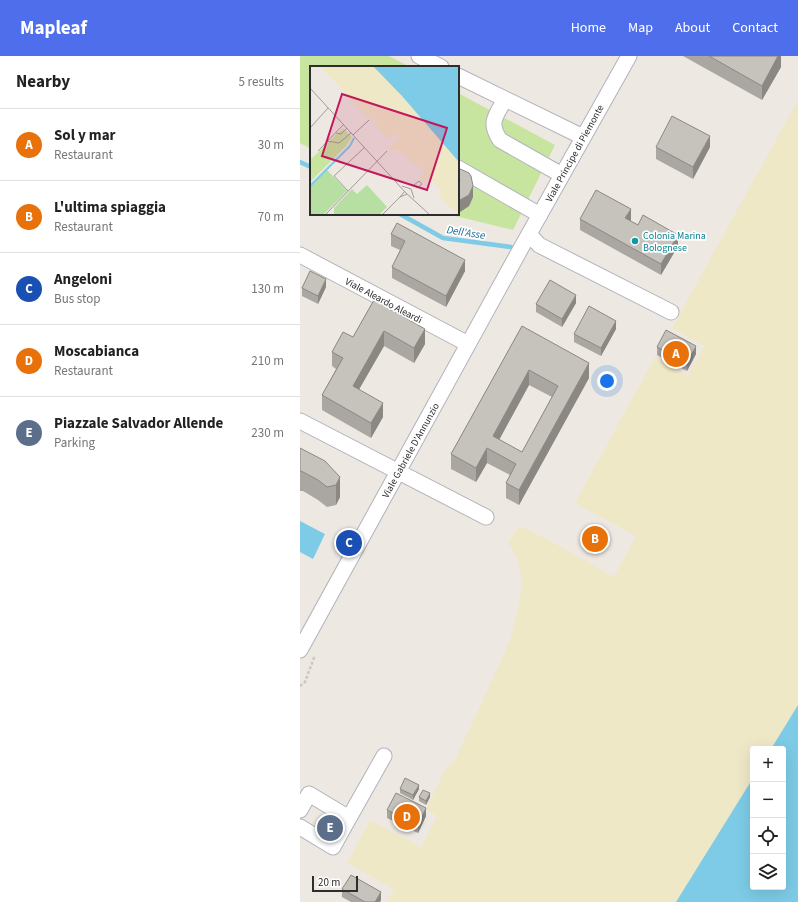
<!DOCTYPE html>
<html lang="en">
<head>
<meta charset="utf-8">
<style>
	:root { --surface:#fff; --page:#f2f2f2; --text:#222; --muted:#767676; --line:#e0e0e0; --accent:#4f6eec }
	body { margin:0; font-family:"Source Sans 3",sans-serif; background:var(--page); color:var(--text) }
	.controls { position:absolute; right:12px; bottom:12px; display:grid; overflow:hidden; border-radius:4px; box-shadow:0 4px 16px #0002 }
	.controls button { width:36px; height:36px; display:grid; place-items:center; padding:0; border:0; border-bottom:1px solid var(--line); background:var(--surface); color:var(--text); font:20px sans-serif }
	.scale { position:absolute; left:12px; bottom:10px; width:46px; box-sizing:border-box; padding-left:4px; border:2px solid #2d2d2d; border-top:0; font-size:11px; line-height:14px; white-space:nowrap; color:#2d2d2d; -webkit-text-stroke:3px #fff; paint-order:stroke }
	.you { position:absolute; left:307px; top:325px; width:14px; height:14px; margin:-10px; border:3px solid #fff; border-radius:50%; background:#1a73e8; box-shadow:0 0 0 6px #1a73e833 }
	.badge { display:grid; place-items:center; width:26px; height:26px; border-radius:50%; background:var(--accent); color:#fff; font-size:13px; font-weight:700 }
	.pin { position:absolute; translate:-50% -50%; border:2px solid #fff; box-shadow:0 1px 4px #0006 }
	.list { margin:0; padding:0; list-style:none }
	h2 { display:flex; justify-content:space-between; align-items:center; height:52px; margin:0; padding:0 16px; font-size:17px }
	h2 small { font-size:13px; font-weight:400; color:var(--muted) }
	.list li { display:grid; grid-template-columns:26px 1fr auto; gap:12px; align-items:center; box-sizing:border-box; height:72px; padding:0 16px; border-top:1px solid var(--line) }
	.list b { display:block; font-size:15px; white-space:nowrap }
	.list p { margin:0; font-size:13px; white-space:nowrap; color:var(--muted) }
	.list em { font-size:13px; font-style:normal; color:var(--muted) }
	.icon { flex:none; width:22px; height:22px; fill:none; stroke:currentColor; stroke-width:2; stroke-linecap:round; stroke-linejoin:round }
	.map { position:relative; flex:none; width:498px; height:846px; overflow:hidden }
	header { display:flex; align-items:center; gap:24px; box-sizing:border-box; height:56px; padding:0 20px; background:var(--accent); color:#fff }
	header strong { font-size:19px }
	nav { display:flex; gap:22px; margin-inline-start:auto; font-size:14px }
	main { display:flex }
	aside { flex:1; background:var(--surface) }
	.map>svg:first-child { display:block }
	.sand { fill:#efe8c7 }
	.pitch { fill:#c8e59f }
	.water { fill:#7dcbe6 }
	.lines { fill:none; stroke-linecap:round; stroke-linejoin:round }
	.stream { stroke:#7dcbe6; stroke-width:4.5 }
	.minor-casing { stroke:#b1b3bc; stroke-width:17 }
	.path { stroke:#c8c8c8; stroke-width:2.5; stroke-dasharray:3 2; stroke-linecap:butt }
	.minor { stroke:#fff; stroke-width:15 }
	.wall { fill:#aaa7a2; fill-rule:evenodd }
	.shaded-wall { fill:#8b8884 }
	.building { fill:#c6c2bc; stroke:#8b8884; fill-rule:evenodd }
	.culture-dot { fill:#0f9aa8; stroke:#fff; stroke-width:1.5 }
	.labels { text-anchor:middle; stroke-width:3.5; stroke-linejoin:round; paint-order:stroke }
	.street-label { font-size:10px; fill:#2d2d2d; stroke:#fff }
	.culture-label { font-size:10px; fill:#0d838f; stroke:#fff; text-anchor:start }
	.water-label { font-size:11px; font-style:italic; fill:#196c95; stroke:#fff }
	.inset-river { fill:none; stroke:#7dcbe6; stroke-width:2 }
	.inset-road { fill:none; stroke:#a09d99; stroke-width:1 }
	.view { fill:#c2185b; fill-opacity:0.15; stroke:#c2185b; stroke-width:2 }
	.inset-edge { fill:none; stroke:#2d2d2d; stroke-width:2 }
</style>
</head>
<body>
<header>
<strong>Mapleaf</strong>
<nav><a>Home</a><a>Map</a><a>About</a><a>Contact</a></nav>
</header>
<main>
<aside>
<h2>Nearby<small>5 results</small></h2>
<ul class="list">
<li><span class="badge" style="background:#e8710a">A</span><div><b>Sol y mar</b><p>Restaurant</p></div><em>30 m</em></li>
<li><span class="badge" style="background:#e8710a">B</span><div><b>L'ultima spiaggia</b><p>Restaurant</p></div><em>70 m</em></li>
<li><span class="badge" style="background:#1a4fb4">C</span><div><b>Angeloni</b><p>Bus stop</p></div><em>130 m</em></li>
<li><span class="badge" style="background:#e8710a">D</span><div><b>Moscabianca</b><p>Restaurant</p></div><em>210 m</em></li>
<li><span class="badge" style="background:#5c6f8a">E</span><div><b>Piazzale Salvador Allende</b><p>Parking</p></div><em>230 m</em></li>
</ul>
</aside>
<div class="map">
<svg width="498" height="846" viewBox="0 0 498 846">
	<rect width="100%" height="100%" fill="#ede8e1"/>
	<path class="sand" d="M498 44V649L471 693H453V722L376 846H87L94 833 47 807 70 764 121 791 137 760 126 754 144 716 156 702 210 585 220 545 222 522 217 502 208 486 220 470 252 486 314 521 336 480 275 447 355 301 388 320 404 290 372 272Z"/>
	<path class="pitch" d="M0 0H89L110 11H11V93L0 87Z
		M158 37 255 89 213 174 147 158H158Z"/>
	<path class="water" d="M0 465 25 478 13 503 0 496Z
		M498 649V846H376L453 722V831H483V693H471Z"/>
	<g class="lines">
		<path class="stream" d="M0 106 11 111
			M100 158 143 182 211 191"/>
		<defs>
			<path id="minor" d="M119 0 141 11
				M158 20 283 81
				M205 43C196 60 188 66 200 84L262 119
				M158 112 240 159
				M229 178 239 189 371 256
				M0 199 168 288
				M0 365 186 461
				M0 594 220 194 329 0
				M0 754 9 738 49 762 33 791 0 771
				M49 762 84 700"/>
		</defs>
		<use href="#minor" class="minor-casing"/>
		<path class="path" d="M0 630 5 626 15 599"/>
		<use href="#minor" class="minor"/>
	</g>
	<path class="wall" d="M383 0H481V11L462 44Z
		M356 91H410L393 123 356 103Z
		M158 112 173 141 169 150 160 156 158 155Z
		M280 163 331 165 378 190 361 219 280 174Z
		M91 178 165 215 146 251 92 222V211L100 194 91 190Z
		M26 231 18 248 2 240V232Z
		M74 244 125 288 114 307 84 290 59 333 83 361 71 382 22 354V339L36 313 32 310V296L53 281Z
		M276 247 262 271 236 256V248Z
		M222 270 289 322 219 449 206 442V427L210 419 187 407 176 426 151 413V398ZM229 329 252 341 222 396 199 384Z
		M316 273 301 300 274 286V278Z
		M357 291 396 298 387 315 357 299Z
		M0 392 40 421V441L36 449 27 451 18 444 3 435H0Z
		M100 733H119L113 744 100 737Z
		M119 741H130L126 749 119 745Z
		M87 754 126 760 118 777 87 762Z
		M42 833 81 844 80 846H51L42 841Z"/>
	<path class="shaded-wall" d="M478 0H481V11L462 44V30Z
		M410 80V91L393 123V111Z
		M173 130V141L169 150 160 156V144Z
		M331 153V165L325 162Z
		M378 179V190L361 219V208Z
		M165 204V215L146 251V240Z
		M26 223V231L18 248V240Z
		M276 239V247L262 271V263Z
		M316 265V273L301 300V292Z
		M125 273V288L114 307V292Z
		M84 275V290L53 344V330Z
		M396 290V298L387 315V307Z
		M289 307V322L219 449V434Z
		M229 314V329L193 395V380Z
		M83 347V361L71 382V367Z
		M187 392V407L176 426V412Z
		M40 421V441L36 449V429Z
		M119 729V733L113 744V739Z
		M130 737V741L126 749V745Z
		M126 752V760L118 777V769Z
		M81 836V844L80 846H75Z"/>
	<path class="building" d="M409 0H478L462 30Z
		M372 60 410 80 393 111 356 91Z
		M158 112 169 117 171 120 173 130 169 139 160 144 158 143V128L160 123 158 122Z
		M296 134 331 153 325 162 338 169 343 159 378 179 361 208 280 163Z
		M97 167 165 204 146 240 92 211 105 185 91 178Z
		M10 215 26 223 18 240 2 232Z
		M250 224 276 239 262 263 236 248Z
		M74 244 125 273 114 292 84 275 53 330 83 347 71 367 22 339 43 302 32 296 43 276 53 281Z
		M289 250 316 265 301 292 274 278Z
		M222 270 289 307 219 434 206 427 216 408 187 392 176 412 151 398ZM229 314 258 330 222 396 193 380Z
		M366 274 396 290 387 307 357 291Z
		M0 392 25 405 40 421 36 429 27 431 18 424 3 416 0 415Z
		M105 722 119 729 113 739 100 733Z
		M123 734 130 737 126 745 119 741Z
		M96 737 126 752 118 769 87 754Z
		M51 819 81 836 75 846H65L42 833Z"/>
	<circle class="culture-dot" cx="335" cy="185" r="4"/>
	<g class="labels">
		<g class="street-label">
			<text transform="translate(274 97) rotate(-61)" y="4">Viale Principe di Piemonte</text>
			<text transform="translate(84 244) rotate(28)" y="4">Viale Aleardo Aleardi</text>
			<text transform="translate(110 394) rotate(-61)" y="4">Viale Gabriele D'Annunzio</text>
		</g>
		<g class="culture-label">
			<text x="343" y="183">Colonia Marina<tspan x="343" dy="12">Bolognese</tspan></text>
		</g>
		<g class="water-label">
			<text transform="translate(166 176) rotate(9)" y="4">Dell'Asse</text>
		</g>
	</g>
	<g transform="translate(10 10)">
		<rect width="149" height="149" fill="#ede8e1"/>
		<path d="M17 104 37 125 13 149H1L0 121ZM57 119 77 141 69 149H24V142L42 123 47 128Z" fill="#b7dfa2"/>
		<path d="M10 0H63L92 29 149 96V149L128 129 132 125 123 115 119 112 114 117 110 112 115 107 112 104 89 85 81 84 79 82 89 72 85 68 79 74 64 58 67 54 64 52 61 55Z" fill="#efe8c7"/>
		<path d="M33 62 42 71 36 80 0 116V94Z" fill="#c8e59f"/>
		<path d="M63 0H149V96L92 30Z" fill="#7dcbe6"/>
		<path class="inset-river" d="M0 120 40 80 44 72"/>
		<path class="inset-road" d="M0 22 96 127 120 149M0 62 18 42M26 67 31 68 37 62M43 69 59 54M17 75 29 77 41 67M8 85 34 58M109 115 112 118 107 122 104 119ZM92 120 101 123 104 132M38 125 24 110 55 81M95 125 90 131 97 128M15 149 77 85M72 149 90 131"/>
		<path class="view" d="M32 28 137 62 117 124 12 90Z"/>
		<rect width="149" height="149" class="inset-edge"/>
	</g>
</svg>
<div class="controls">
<button>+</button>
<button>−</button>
<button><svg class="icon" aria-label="locate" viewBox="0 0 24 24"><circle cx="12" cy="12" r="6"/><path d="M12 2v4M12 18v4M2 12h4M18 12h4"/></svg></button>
<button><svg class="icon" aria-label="layers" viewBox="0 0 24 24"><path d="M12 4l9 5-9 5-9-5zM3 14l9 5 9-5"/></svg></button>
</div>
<div class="scale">20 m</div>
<div class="you"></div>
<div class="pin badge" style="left:376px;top:298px;background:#e8710a">A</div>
<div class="pin badge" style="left:295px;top:483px;background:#e8710a">B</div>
<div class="pin badge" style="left:49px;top:487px;background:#1a4fb4">C</div>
<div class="pin badge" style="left:107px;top:761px;background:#e8710a">D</div>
<div class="pin badge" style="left:30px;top:772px;background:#5c6f8a">E</div>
</div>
</main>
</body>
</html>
